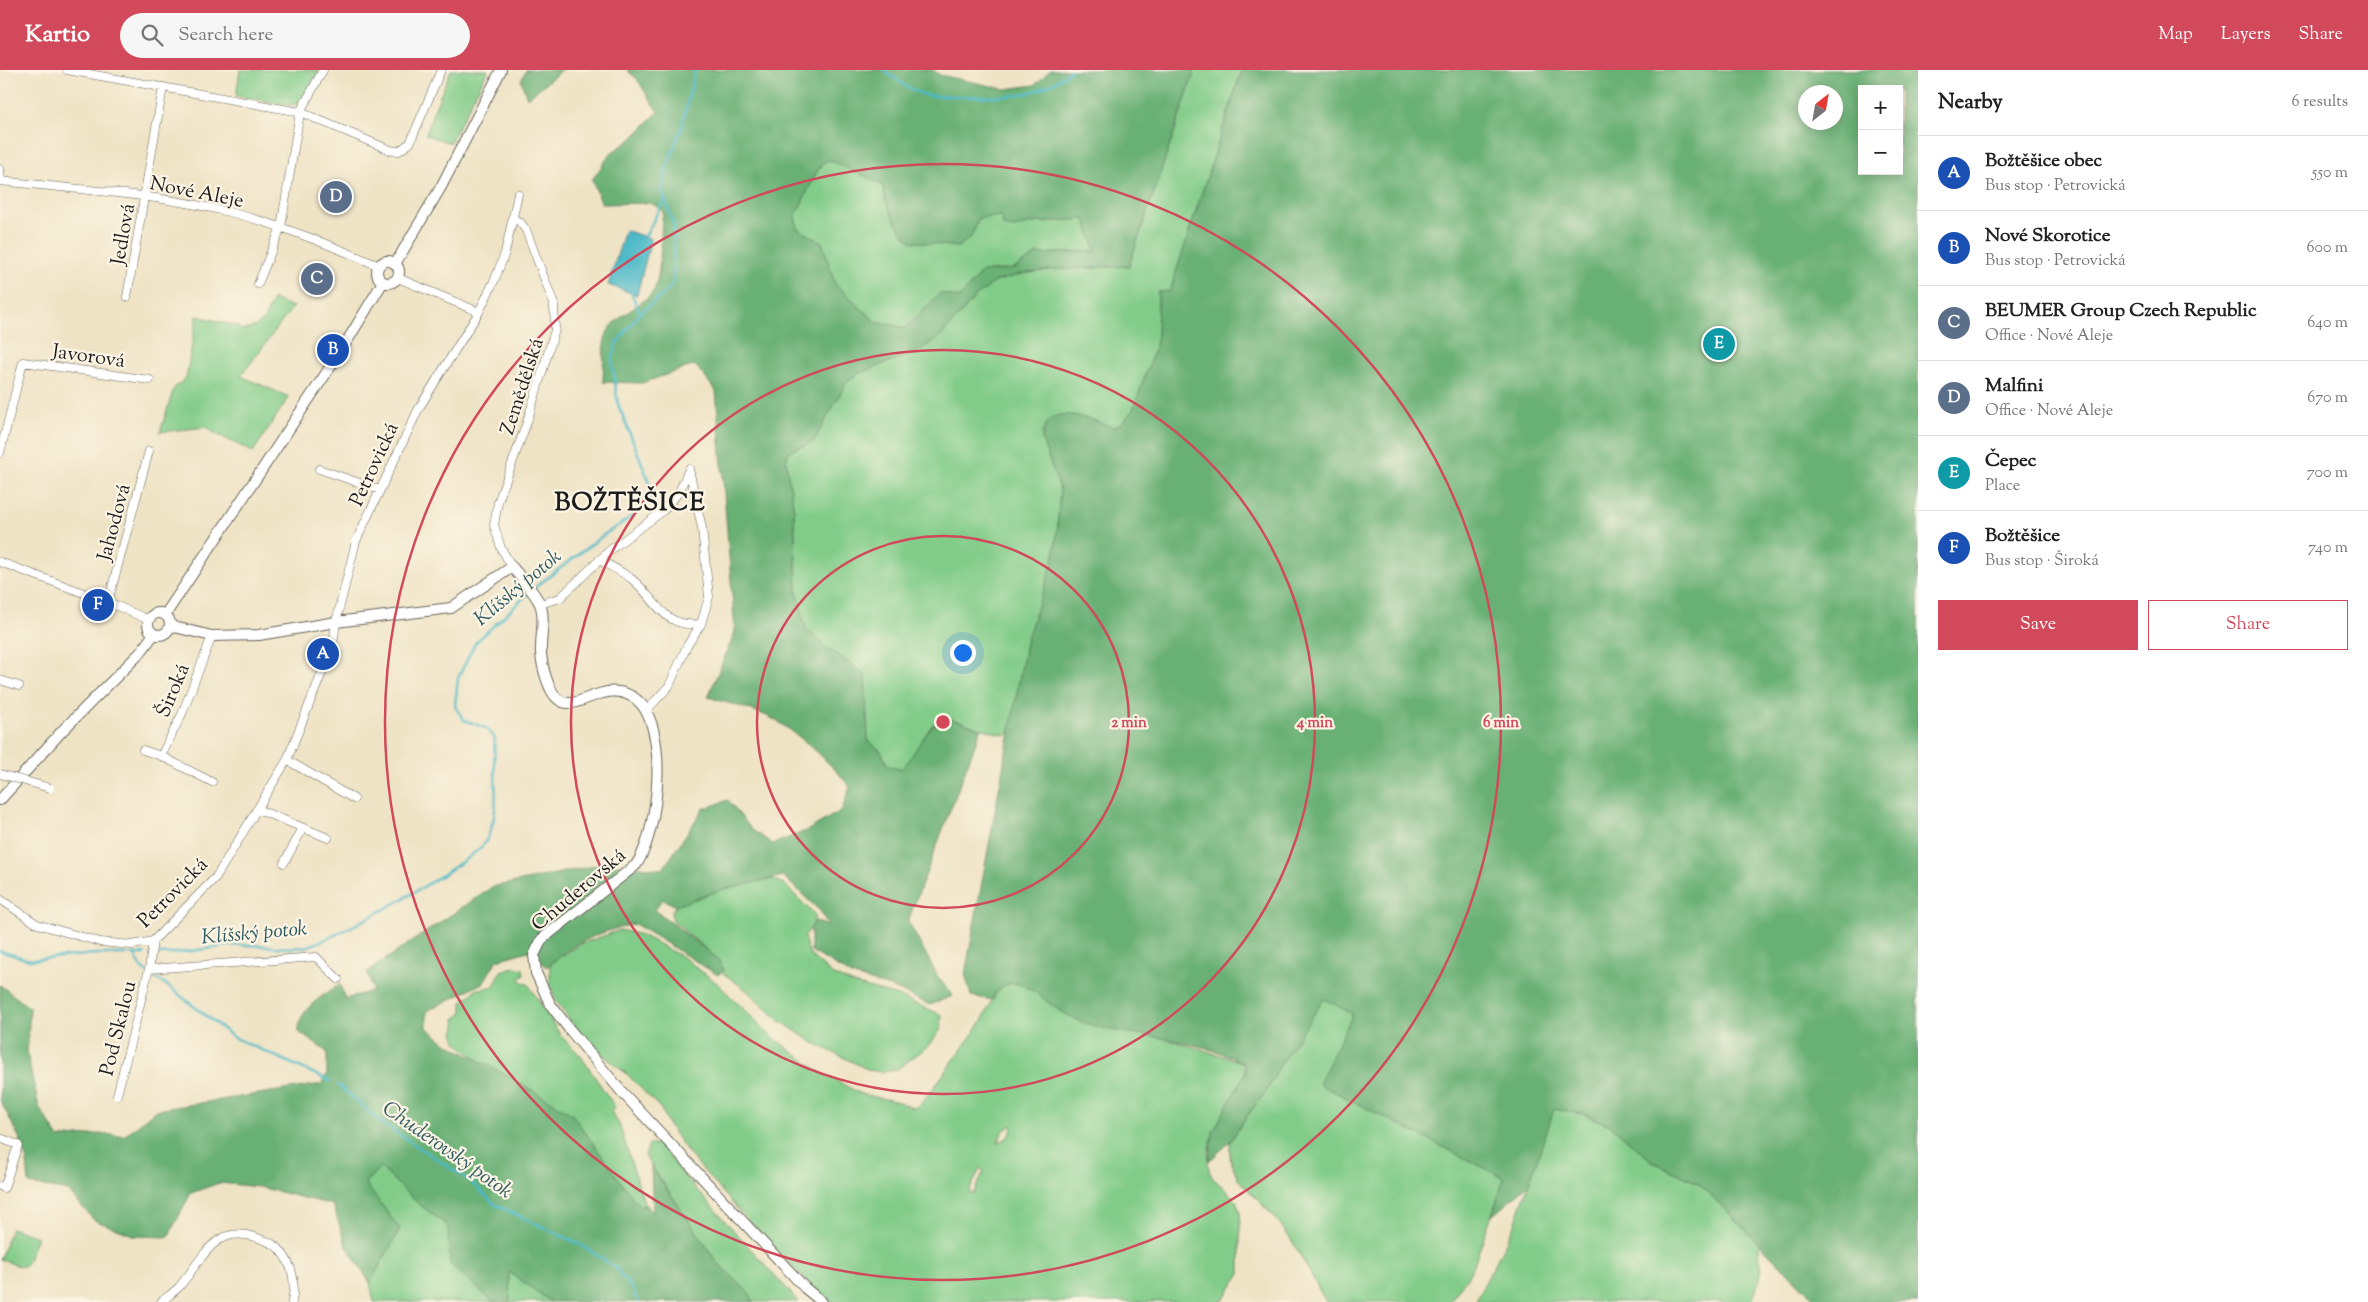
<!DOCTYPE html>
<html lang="en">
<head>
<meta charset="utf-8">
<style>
	:root { --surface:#fff; --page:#f6f6f6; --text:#222; --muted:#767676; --line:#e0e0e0; --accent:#d1495b }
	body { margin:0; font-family:"Sorts Mill Goudy",serif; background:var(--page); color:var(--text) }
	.controls { position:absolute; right:15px; top:15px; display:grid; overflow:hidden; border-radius:0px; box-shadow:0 2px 12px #0003 }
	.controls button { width:45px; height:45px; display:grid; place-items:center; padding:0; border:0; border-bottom:1px solid var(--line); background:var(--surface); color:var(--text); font:25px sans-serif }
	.compass { position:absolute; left:1798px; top:15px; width:45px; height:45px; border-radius:50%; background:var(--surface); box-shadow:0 2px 12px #0003; rotate:31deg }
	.you { position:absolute; left:962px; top:582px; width:18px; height:18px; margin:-12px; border:4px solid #fff; border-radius:50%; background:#1a73e8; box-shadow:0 0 0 8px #1a73e833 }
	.badge { display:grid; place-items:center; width:32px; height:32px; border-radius:50%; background:var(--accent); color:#fff; font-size:16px; font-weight:700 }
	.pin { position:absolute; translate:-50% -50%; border:2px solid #fff; box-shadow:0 1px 5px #0006 }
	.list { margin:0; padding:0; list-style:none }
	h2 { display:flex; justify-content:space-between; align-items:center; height:65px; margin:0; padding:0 20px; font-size:21px }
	h2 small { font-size:16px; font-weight:400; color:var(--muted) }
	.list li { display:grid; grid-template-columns:32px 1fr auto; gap:15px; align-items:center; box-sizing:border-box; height:75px; padding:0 20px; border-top:1px solid var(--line) }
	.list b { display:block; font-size:19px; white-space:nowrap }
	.list p { margin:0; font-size:16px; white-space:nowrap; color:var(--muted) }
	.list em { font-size:16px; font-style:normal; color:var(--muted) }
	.actions { display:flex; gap:10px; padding:15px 20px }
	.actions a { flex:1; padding:11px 0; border:1px solid var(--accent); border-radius:0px; text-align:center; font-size:18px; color:var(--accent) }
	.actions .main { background:var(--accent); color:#fff }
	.icon { flex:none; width:28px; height:28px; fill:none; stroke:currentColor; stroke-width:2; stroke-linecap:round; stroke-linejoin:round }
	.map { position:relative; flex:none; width:1918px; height:1232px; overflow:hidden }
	header { display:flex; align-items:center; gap:30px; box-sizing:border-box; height:70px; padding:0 25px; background:var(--accent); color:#fff }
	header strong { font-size:24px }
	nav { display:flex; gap:28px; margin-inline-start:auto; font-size:18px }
	.search { width:350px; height:45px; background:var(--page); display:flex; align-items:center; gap:12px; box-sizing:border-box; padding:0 18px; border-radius:28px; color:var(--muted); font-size:19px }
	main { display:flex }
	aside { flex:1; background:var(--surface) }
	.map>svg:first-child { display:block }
	.green { fill:#82cc89; stroke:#4f7452; fill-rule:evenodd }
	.forest { fill:#69b075; stroke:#426648; fill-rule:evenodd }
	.water { fill:#4cb9c7; stroke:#346a72 }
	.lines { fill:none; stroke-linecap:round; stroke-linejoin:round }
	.stream { stroke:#4cb9c7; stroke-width:2.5 }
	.street-casing { stroke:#666257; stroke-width:9 }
	.secondary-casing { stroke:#666257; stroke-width:12 }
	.street { stroke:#fff; stroke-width:8 }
	.secondary { stroke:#fff; stroke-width:10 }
	.street-bridge-casing { stroke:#666257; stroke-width:9; stroke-linecap:butt }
	.street-bridge { stroke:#fff; stroke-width:8 }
	.ring { fill:none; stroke:#d1495b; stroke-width:2.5 }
	.labels { text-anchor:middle; stroke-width:4.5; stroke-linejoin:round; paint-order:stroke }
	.street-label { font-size:20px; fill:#1c1c1c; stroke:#fcf5e5 }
	.water-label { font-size:21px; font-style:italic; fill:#2f5b60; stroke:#fcf5e5 }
	.district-label { font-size:25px; font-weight:bold; letter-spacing:1px; fill:#1c1c1c; stroke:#fcf5e5 }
	.centre { fill:#d1495b; stroke:#fcf5e5; stroke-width:2.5 }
	.ring-label { font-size:15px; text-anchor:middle; font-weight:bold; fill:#d1495b; stroke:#fcf5e5; stroke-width:4.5; stroke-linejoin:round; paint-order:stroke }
</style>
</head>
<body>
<header>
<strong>Kartio</strong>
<div class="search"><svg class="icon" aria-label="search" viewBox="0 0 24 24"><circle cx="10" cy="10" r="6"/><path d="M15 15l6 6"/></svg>Search here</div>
<nav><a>Map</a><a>Layers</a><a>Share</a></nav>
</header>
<main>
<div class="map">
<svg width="1918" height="1232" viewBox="0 0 1918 1232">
	<rect width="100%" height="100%" fill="#fcf5e5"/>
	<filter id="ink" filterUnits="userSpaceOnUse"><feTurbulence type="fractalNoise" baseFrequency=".02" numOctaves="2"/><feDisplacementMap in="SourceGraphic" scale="10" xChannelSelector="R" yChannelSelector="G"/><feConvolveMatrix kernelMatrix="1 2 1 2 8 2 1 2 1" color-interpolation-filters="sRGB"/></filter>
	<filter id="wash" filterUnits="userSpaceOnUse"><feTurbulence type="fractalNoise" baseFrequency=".0096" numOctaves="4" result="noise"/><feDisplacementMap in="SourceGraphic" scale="20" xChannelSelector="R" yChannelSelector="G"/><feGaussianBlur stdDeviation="1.12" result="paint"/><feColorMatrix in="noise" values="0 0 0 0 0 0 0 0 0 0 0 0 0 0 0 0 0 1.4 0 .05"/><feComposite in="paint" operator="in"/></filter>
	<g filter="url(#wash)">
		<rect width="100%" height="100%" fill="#efe3c5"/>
		<path class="green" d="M240 0H313L319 2 300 31 297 34 289 35 236 26Z
			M451 0H488L450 73 426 65 432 45Z
			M1195 0H1242L1170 221 1158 222 1157 272 1133 340 1122 353 1114 357 1073 345 1042 362V370L1060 419 1057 464 1053 493 1027 568 1010 662 1005 665 946 649 932 655 908 693 901 700 888 696 881 681 868 671 866 645 826 577 806 559 797 522 794 441 786 391 789 381 813 372 847 312 861 302 917 282 939 268 975 227 995 212 1021 204 1049 200 1129 196Z
			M826 90C843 94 869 106 883 116L886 133 971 167 979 148 1003 146 1014 158 1032 153 1085 149 1096 181 1037 184 1014 199 982 202 959 228 940 223 905 258 876 252 835 214 822 172 798 159 795 147 816 103Z
			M273 229 293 237 241 306 289 327 253 382 214 363 207 357 160 362 174 318 186 308 197 246 237 256 242 260C265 256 264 249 273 229Z
			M772 809 784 814 815 845 813 855 804 867 810 885 833 905 854 914 898 926 942 945 941 959 930 975 896 1000 882 1002 869 1000 814 973 780 951 745 919 724 904 718 889 674 852 671 844C672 841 674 836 677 834 689 826 757 809 772 809Z
			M620 860 642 865 684 888 717 913 771 966 820 1002 861 1024 899 1032 912 1038 919 1036 932 1020 982 951 997 921 1004 915 1013 913 1027 916 1060 941 1089 954 1164 968 1242 992 1245 997V1003C1233 1029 1196 1079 1212 1107L1236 1130 1240 1143V1205L1221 1232H826L740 1142 689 1084 668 1054 661 1039 628 1005 593 977 574 956 556 931 550 915V897L552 892 581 874ZM1012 1055C1012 1065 1007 1069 998 1072L1003 1061ZM980 1098 984 1101 973 1124 969 1122Z
			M514 897 523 899 524 905 520 908 522 912 528 914 561 966 580 985 615 1037 611 1041 620 1056 645 1136 639 1135 616 1107 572 1044 479 991 456 972 454 963 456 957 455 949 462 944V932L476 920 494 916 501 901Z
			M1323 928 1353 943 1320 1014 1505 1108 1472 1200 1450 1232H1326L1294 1174 1277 1150 1238 1109 1230 1088V1072L1242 1053 1267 1020 1283 990Z
			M1554 1039 1583 1044 1610 1055 1653 1092 1700 1114 1759 1174 1761 1205 1752 1232H1475L1514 1157Z
			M649 1074H658L664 1079 686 1108 799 1232H754L749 1223 717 1192 645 1086Z
			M380 1097 419 1134 551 1232H374L370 1213 400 1159 364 1113Z
			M11 1158 37 1167 27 1193 22 1197 0 1189Z"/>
		<path class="forest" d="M526 0H562L527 28 521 10Z
			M627 0H933L940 5 1005 19 1035 15 1050 0H1195L1129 196 1049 200 1021 204 995 212 975 227 939 268 917 282 861 302 847 312 813 372 789 381 786 391 794 441 797 522 806 559 826 577 865 604 868 671 881 681 888 696 901 699C915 687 928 649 947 649 958 649 971 656 981 659L908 851 938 907 953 926 930 935 896 919 851 905 811 881V858L815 851 828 856 821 842 783 806 721 820 676 836 662 829 655 840 718 889 724 900 718 905 635 854C600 861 573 873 547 897L528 881 497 890 483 913 427 941V958L446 973 510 1007 572 1044 632 1127 642 1137 645 1136 644 1133 653 1143 651 1096 717 1192 749 1223 754 1232H551L509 1202 510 1232H493L450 1194 448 1156 419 1134 380 1097 365 1113 400 1159 370 1213 346 1175 333 1135 259 1117 219 1113 191 1123 168 1167 135 1166 94 1150 68 1121 29 1114 27 1091 20 1069 0 1030V915L30 938 27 984 39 1037 59 1068 99 1064 124 1066 156 1040 322 1014 327 1004V982L299 962C297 939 323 926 340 914L345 929 373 921 367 902 492 817 603 794 663 799 703 739 728 730 752 760 773 774 808 760 842 740 850 717C831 693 796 660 767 646 749 638 727 633 708 627L735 562 716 321 695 295 642 313 603 312C604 300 602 277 606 266 612 246 647 235 655 218 662 200 660 163 663 141L651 133 602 134 592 110 611 83 629 71 658 42 637 9ZM826 90C837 92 843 97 853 101 864 106 873 109 883 116 887 138 894 154 910 171L958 177 971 167 979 148 1002 146 1003 156 1014 158 1032 153 1085 149 1096 181 1037 184 1014 199 982 202 959 228 940 223 905 258 876 252 835 214 822 172 798 159 795 147 816 103Z
			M1242 0H1918V60L1915 62 1914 67 1918 74V1232H1817L1700 1114 1653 1092 1610 1055 1583 1044 1554 1039 1529 1114 1492 1146 1504 1108 1319 1014 1353 944 1324 929 1283 990 1267 1020 1242 1053 1230 1072 1209 1091 1213 1062 1245 1003V997L1242 992C1219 980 1188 973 1162 968 1135 963 1106 961 1080 951 1070 946 1059 941 1050 934 1032 920 1008 897 992 930L971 926 965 904 1027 568 1053 493 1057 464 1060 419 1042 370C1046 326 1089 351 1114 357L1122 353 1133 340 1157 272 1158 222 1170 221ZM1862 19H1899V101H1862ZM1836 22V52H1806V22Z"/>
		<path class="water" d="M625 160 651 169 637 225 608 215Z"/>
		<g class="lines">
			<path class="stream" d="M883 0C896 9 910 21 926 25 937 27 950 26 961 26 1001 28 1039 29 1071 0
				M644 169 665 128
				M630 220 640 243
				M533 519 605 464 627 450 650 430 652 423 649 411 618 334 612 292 616 274 640 243 666 222 673 213 674 156 662 121 664 106 682 56 695 0
				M0 881 30 890 95 884H144
				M134 884 142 899 168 916 233 967 330 1011
				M157 884C186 884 212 876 240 875 261 874 284 880 304 877 329 873 476 791 486 771 504 735 491 704 495 668L486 658 464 650 455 636 458 608 475 573 529 523
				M338 1015 382 1053 470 1111 494 1134 579 1174 615 1197 633 1220 638 1232"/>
		</g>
	</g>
	<g filter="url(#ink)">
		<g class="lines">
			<defs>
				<path id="street" d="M67 0 300 42 281 157 258 214
					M323 0 300 42 390 80 399 81 410 73 441 0
					M0 99 1 111
					M0 111C76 119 155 124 229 142 281 155 330 175 379 196
					M398 208 479 242
					M127 227 163 17
					M0 383 23 292 150 310
					M319 399 380 420
					M599 490C610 496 623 502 633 510 658 531 662 558 701 554L709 527 702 458 689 399
					M0 492 108 532 149 550
					M512 497 501 478 494 455 498 432 526 355 555 260 554 234 526 160 520 152 512 148
					M108 532 149 381
					M540 534 560 528 610 480 663 441 679 422 689 399
					M0 610 19 616
					M647 640 669 616 687 576 701 554
					M143 680 161 686 212 712
					M161 686 182 644 212 566
					M287 690 354 729
					M257 739 328 768
					M284 793 303 758
					M0 829 37 854 100 872 132 875 153 871 216 807 287 690 333 575 336 552 356 471 419 338 479 242 495 209 505 183 518 124
					M149 899 316 887 338 909
					M117 1025 149 899 153 871
					M0 1068 18 1075 4 1118 0 1116
					M161 1232C167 1227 174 1222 179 1217 202 1191 213 1154 255 1167 263 1170 273 1172 279 1179 293 1195 296 1211 292 1232"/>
				<path id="secondary" d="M377 202a11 11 0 1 1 22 0a11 11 0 1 1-22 0Z
					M395 194 441 117 501 0
					M148 554a11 11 0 1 1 22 0a11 11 0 1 1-22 0Z
					M165 545 341 281 383 212
					M170 556 212 566 259 565 336 552 451 538 512 497C521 508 534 521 540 534 546 548 540 568 541 583 542 596 548 621 558 629 576 645 602 608 633 627 671 650 659 762 636 795L542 869 534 885 536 903 550 934 570 960 621 1021 805 1218 822 1232
					M0 730 62 661 140 583 154 564"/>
			</defs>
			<use href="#street" class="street-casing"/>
			<use href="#secondary" class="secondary-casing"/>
			<use href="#street" class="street"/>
			<use href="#secondary" class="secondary"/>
			<defs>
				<path id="street-bridge" d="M0 704 50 718"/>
			</defs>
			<use href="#street-bridge" class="street-bridge-casing"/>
			<use href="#street-bridge" class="street-bridge"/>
		</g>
	</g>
	<g class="ring">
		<circle cx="943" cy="652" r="186"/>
		<circle cx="943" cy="652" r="372"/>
		<circle cx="943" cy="652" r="558"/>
	</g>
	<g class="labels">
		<g class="street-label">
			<text transform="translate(197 121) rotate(11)" y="7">Nové Aleje</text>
			<text transform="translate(122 164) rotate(-80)" y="7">Jedlová</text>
			<text transform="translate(89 285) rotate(8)" y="7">Javorová</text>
			<text transform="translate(521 316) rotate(-72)" y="7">Zemědělská</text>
			<text transform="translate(373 394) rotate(-65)" y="7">Petrovická</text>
			<text transform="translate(113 452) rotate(-75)" y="7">Jahodová</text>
			<text transform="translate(172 620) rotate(-67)" y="7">Široká</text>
			<text transform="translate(578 819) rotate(-40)" y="7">Chuderovská</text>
			<text transform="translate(172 822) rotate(-45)" y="7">Petrovická</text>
			<text transform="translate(117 958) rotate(-76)" y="7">Pod Skalou</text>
		</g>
		<g class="water-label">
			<text transform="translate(517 517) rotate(-40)" y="7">Klíšský potok</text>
			<text transform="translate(254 862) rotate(-5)" y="7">Klíšský potok</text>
			<text transform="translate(448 1079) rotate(35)" y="7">Chuderovský potok</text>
		</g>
		<g class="district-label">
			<text x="630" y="440">BOŽTĚŠICE</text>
		</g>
	</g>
	<circle cx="943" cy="652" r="8" class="centre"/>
	<g class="ring-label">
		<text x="1129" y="657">2 min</text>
		<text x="1315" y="657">4 min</text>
		<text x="1501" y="657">6 min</text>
	</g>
</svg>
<div class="controls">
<button>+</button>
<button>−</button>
</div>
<svg class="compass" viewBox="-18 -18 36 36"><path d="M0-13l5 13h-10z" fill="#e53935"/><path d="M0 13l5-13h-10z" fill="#767676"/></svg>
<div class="you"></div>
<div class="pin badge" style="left:323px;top:584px;background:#1a4fb4">A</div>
<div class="pin badge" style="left:333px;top:280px;background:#1a4fb4">B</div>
<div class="pin badge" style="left:317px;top:209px;background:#5c6f8a">C</div>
<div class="pin badge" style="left:336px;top:127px;background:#5c6f8a">D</div>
<div class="pin badge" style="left:1719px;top:274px;background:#0f9aa8">E</div>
<div class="pin badge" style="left:98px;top:535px;background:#1a4fb4">F</div>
</div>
<aside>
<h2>Nearby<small>6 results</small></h2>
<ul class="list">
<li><span class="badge" style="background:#1a4fb4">A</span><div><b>Božtěšice obec</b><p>Bus stop · Petrovická</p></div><em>550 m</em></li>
<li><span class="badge" style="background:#1a4fb4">B</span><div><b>Nové Skorotice</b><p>Bus stop · Petrovická</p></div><em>600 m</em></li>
<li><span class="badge" style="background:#5c6f8a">C</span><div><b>BEUMER Group Czech Republic</b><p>Office · Nové Aleje</p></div><em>640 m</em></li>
<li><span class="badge" style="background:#5c6f8a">D</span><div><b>Malfini</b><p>Office · Nové Aleje</p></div><em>670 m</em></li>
<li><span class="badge" style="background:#0f9aa8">E</span><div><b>Čepec</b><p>Place</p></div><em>700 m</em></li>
<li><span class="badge" style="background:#1a4fb4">F</span><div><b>Božtěšice</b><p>Bus stop · Široká</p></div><em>740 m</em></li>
</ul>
<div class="actions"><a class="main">Save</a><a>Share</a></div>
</aside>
</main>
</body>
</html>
